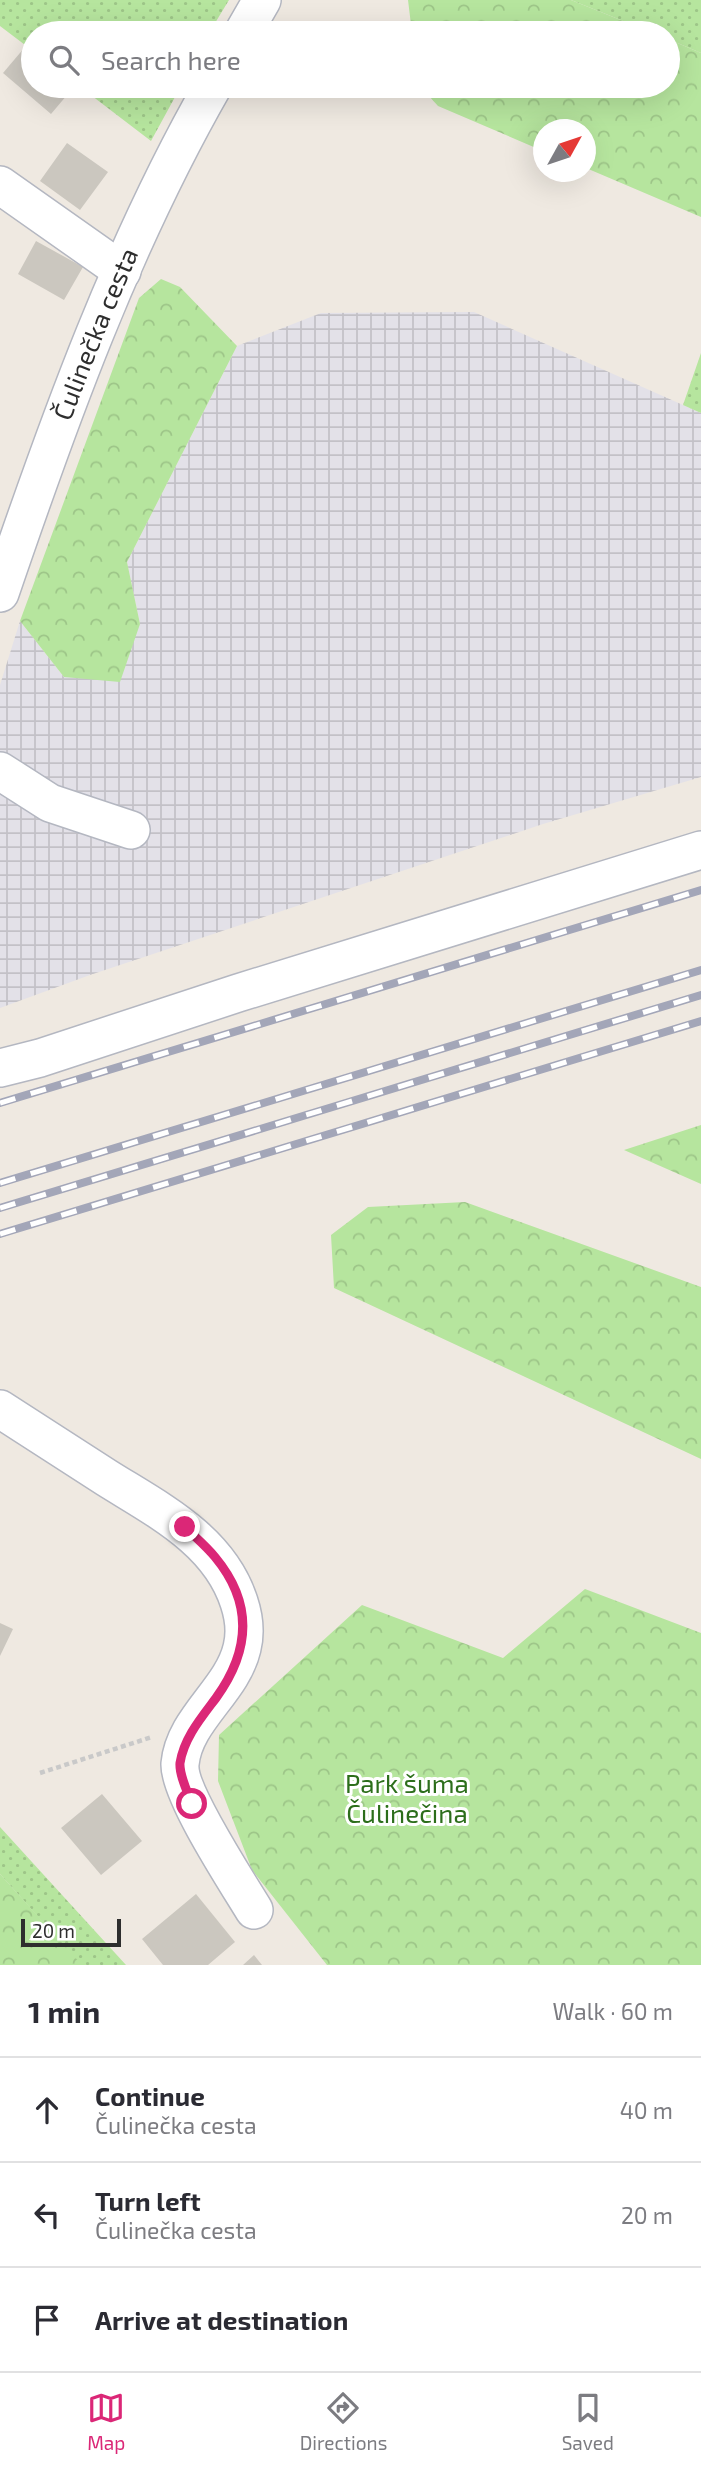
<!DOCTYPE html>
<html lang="en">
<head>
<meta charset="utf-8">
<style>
	:root { --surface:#fff; --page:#f2f2f3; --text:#2b2b33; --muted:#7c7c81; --line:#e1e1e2; --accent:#db2777 }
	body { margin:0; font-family:"Exo 2",sans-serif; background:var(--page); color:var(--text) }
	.compass { position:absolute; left:533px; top:119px; width:63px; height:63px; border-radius:50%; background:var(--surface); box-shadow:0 7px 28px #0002; rotate:50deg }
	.scale { position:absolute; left:21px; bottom:18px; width:100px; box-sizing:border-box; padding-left:7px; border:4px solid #2e2e2e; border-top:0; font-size:19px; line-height:24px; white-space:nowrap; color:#2e2e2e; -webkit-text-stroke:5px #fff; paint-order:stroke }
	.stop { position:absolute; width:21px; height:21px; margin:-16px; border:5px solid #db2777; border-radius:50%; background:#fff }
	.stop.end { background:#db2777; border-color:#fff; box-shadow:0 2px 7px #0008 }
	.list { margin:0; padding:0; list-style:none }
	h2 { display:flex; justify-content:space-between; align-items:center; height:91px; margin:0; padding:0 28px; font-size:30px }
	h2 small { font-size:23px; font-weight:400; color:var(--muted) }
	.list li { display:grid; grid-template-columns:46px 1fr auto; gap:21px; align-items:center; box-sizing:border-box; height:105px; padding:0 28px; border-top:2px solid var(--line) }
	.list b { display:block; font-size:26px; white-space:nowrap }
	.list p { margin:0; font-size:23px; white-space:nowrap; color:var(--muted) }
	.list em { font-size:23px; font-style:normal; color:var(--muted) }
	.icon { flex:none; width:38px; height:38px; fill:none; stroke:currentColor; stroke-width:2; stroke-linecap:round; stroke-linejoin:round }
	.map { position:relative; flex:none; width:701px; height:1965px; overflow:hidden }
	.search { position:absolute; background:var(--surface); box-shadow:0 7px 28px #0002; left:21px; right:21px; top:21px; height:77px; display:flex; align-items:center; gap:18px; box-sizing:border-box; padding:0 24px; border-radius:38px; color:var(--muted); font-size:26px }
	.sheet { height:406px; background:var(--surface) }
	nav { display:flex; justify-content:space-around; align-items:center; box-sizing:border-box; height:98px; border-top:2px solid var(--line); background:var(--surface); font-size:19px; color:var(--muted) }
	nav a { display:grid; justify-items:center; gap:4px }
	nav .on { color:var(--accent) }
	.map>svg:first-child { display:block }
	.industrial { fill:url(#industrial-grid) }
	.grass { fill:url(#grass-dots) }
	.forest { fill:url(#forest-crowns) }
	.building { fill:#cbc7bf }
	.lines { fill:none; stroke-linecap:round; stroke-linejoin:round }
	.minor-casing { stroke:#b4b7c1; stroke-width:40 }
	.path { stroke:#c9c9c9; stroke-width:4.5; stroke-dasharray:5 3.5; stroke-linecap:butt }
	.minor { stroke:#fff; stroke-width:37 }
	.rail-casing { stroke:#a3a6b8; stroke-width:8 }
	.rail { stroke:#fff; stroke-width:5; stroke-dasharray:16; stroke-linecap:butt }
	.route { stroke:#db2777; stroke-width:9 }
	.labels { text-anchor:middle; stroke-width:6; stroke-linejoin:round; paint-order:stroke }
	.street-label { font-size:26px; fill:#2e2e2e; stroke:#fff }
	.park-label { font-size:26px; fill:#2c6e1b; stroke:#fff }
</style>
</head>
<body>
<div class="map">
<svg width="701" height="1965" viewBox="0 0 701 1965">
	<defs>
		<pattern id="industrial-grid" width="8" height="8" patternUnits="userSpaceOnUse" patternTransform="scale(1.75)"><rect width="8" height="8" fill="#e3e1e8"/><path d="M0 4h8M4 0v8" fill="none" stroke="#c3c1c7"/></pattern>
		<pattern id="grass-dots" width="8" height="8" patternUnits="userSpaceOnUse" patternTransform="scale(1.75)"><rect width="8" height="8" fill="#b6e59e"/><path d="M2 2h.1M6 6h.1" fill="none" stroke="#9dc588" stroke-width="1.8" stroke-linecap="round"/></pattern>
		<pattern id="forest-crowns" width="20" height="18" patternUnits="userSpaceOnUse" patternTransform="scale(1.75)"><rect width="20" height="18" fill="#b6e59e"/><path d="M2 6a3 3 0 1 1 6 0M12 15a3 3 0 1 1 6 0" fill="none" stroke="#9dc588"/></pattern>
	</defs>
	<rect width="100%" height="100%" fill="#efe9e1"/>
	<path class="industrial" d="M474 312 701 413V777L543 824 90 975 0 1008V685L20 621 64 677 140 624 127 562 237 346 321 313Z"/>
	<path class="grass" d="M0 0H229L209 33H33V51L0 26Z
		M571 0H701V53L668 39V33H653Z
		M79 86H181L151 141Z
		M701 353V413L683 405Z
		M0 1827 126 1965H81L0 1874Z"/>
	<path class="forest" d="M408 0H571L653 33H412Z
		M668 39 701 53V217L586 168V130H544L543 151 438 106 420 86H668Z
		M161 279 180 287 237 346 127 562 140 624 120 682 64 677 20 621 139 298Z
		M701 1125V1184L624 1150Z
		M465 1202 701 1287V1459L334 1288 331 1235 368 1207Z
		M585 1589 701 1633V1965H327L252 1870 218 1781 219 1735 362 1605 503 1658Z
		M0 1874 82 1965H0Z"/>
	<path class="building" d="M25 47 33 54V86H70L73 88 51 114 3 73Z
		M67 143 108 172 80 210 40 181Z
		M36 241 83 267 64 300 18 274Z
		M0 1623 13 1629 0 1656Z
		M102 1794 142 1841 101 1875 61 1828Z
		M196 1894 235 1942 208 1965H163L142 1939Z
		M254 1955 262 1965H243Z"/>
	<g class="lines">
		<defs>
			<g id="minor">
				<path d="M243 33 262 0"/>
				<path d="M0 185 122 271"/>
				<path id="s1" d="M0 593C59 420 122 245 213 86"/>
				<path d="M0 771 50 803 131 830"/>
				<path d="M0 1068 40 1058 238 993 701 850"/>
				<path d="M0 1409C36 1432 71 1455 107 1478 158 1510 219 1540 239 1602 244 1617 246 1632 242 1648 232 1691 184 1719 180 1764 178 1792 237 1882 254 1910"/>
			</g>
		</defs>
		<use href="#minor" class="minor-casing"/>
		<path class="path" d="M40 1773 152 1737"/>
		<use href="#minor" class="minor"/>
		<defs>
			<path id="rail" d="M0 1103 701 890
				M0 1183 701 970
				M0 1208 701 995
				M0 1234 701 1021"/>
		</defs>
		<use href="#rail" class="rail-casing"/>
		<use href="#rail" class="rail"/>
	</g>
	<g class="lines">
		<path class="route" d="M185 1527C195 1537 206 1546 215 1557 254 1604 250 1651 216 1698 201 1718 184 1738 180 1763 179 1775 188 1793 192 1804"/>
	</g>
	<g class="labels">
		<g class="street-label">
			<text dy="9" stroke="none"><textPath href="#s1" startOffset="276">Čulinečka cesta</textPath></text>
		</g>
		<g class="park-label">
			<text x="407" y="1793">Park šuma<tspan x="407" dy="30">Čulinečina</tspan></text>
		</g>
	</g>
</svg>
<svg class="compass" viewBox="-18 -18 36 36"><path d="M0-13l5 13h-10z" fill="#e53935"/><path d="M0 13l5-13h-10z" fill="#7c7c81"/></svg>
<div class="scale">20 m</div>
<div class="stop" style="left:192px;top:1804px"></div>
<div class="stop end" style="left:185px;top:1527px"></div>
<div class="search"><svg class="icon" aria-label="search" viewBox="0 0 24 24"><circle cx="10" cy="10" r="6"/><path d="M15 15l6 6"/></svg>Search here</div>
</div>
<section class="sheet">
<h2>1 min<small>Walk · 60 m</small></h2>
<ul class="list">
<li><svg class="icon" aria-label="ahead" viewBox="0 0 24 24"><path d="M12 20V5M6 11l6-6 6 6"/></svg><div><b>Continue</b><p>Čulinečka cesta</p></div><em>40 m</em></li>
<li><svg class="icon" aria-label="left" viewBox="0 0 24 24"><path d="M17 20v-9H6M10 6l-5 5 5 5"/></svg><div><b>Turn left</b><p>Čulinečka cesta</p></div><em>20 m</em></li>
<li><svg class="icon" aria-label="arrive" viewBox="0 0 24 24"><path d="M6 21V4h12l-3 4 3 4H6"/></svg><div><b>Arrive at destination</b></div></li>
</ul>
</section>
<nav>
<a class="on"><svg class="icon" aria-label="map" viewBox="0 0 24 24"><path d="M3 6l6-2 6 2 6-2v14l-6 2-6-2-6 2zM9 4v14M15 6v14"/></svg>Map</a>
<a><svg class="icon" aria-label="directions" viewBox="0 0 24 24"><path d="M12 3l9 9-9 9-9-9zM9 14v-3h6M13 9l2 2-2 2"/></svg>Directions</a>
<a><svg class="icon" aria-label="saved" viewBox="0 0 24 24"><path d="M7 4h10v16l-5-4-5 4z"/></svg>Saved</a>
</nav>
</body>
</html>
